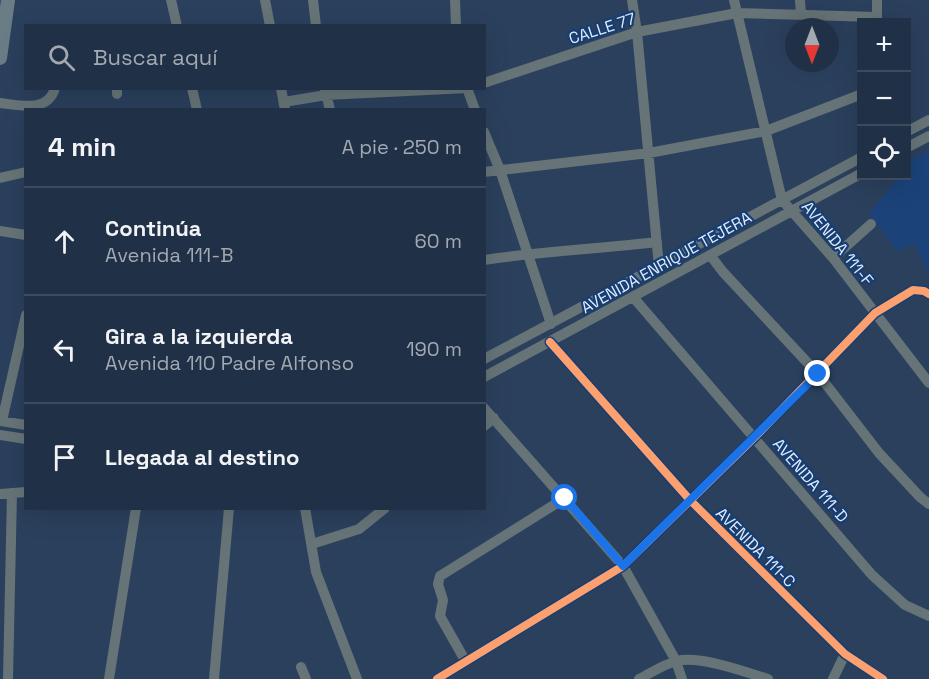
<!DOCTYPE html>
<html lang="es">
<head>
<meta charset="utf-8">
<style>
	:root { --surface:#203046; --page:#2d3c51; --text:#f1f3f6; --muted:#a2a9b3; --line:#3d4b5f }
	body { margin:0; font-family:"Space Grotesk",sans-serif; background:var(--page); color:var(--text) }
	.controls { position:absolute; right:18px; top:18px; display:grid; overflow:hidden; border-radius:0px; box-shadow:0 6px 24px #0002 }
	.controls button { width:54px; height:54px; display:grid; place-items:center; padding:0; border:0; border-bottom:2px solid var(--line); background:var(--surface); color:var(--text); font:30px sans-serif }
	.compass { position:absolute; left:785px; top:18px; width:54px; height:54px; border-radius:50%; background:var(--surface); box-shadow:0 6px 24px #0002; rotate:180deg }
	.stop { position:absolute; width:18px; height:18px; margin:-14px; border:4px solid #1a73e8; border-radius:50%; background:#fff }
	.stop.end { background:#1a73e8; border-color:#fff; box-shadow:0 2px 6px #0008 }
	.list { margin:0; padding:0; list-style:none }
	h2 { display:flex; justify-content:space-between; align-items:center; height:78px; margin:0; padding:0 24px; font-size:26px }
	h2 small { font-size:20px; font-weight:400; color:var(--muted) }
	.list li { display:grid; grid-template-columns:39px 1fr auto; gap:18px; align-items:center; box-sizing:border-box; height:108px; padding:0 24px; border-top:2px solid var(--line) }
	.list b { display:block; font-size:22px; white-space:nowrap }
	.list p { margin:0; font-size:20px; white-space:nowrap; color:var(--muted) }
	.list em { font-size:20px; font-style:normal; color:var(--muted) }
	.icon { flex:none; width:33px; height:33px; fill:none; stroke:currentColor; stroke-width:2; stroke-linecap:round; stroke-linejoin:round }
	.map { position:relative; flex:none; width:929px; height:679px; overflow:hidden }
	.search { position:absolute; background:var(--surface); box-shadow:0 6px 24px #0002; left:24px; top:24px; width:462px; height:66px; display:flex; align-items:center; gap:15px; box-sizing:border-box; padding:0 21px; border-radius:0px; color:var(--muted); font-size:22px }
	.panel { position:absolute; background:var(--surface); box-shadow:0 6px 24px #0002; left:24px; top:108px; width:462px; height:402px; border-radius:0px }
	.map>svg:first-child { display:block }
	.built { fill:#1b437a }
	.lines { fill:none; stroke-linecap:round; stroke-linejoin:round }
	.minor { stroke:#667478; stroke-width:10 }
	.major { stroke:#6a7d86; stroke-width:14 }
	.cycleway-casing { stroke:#173d71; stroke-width:11 }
	.cycleway { stroke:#fca06f; stroke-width:8 }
	.route { stroke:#1a73e8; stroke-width:8 }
	.labels { text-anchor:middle; stroke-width:4.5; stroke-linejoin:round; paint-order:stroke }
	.street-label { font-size:16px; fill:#deecff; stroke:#173d71 }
</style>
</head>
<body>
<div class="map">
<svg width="929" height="679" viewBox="0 0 929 679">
	<rect width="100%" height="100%" fill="#2b405d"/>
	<path class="built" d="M929 151V276L915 244 897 251 869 214 894 183 896 176H906L907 161Z"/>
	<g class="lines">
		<path class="minor" d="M171 0 177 26
			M265 0 270 26
			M313 0 316 26
			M455 0 456 26
			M632 0 637 32 659 267
			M734 0 782 200 833 258 929 383
			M800 0 801 15
			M877 22V0
			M484 83 637 32 737 13 876 17
			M117 88V94
			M192 88 197 110
			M281 88 285 110
			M467 88 475 110
			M325 89 330 110
			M284 102 326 95 468 88
			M0 103C20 105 48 113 55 88
			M484 132 500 170 551 324
			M906 132 929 120
			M906 148 929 136
			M484 172 649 153 766 131 862 94
			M0 178 26 172
			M0 231 26 235
			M710 255 723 272 818 374 879 453 920 497 929 504
			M833 258 871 224
			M484 260C542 251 599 249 657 242
			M633 297 872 575 905 605 929 616
			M550 342 690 500 845 654 883 679
			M484 359 862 157
			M484 377 862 173
			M484 408 623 566 676 661 682 679
			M0 421 26 425
			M2 421 26 315
			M484 426 494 418
			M0 435 26 439
			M0 494 26 492
			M305 508 316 572 357 679
			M312 544 359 529 385 508
			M466 662 440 616 443 600 438 584 440 576 565 498
			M301 667 306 679
			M8 679 12 493
			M109 679 136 508
			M214 679 229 508
			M437 679 623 566 754 438 875 313 913 290 924 291 929 294
			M639 679C651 673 664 664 677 661 699 655 746 672 768 679
			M833 679 845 654"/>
		<path class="major" d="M0 58 8 0"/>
		<defs>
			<path id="cycleway" d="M550 342 690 500 845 654 883 679
				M437 679 623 566 754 438 875 313 913 290 924 291 929 294"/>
		</defs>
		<use href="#cycleway" class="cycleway-casing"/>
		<use href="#cycleway" class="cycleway"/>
	</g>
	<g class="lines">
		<path class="route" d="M565 498 623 566 818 374"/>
	</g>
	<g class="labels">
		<g class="street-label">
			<text transform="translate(602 28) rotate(-18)" y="6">CALLE 77</text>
			<text transform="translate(838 243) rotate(51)" y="6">AVENIDA 111-F</text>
			<text transform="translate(666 262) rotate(-29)" y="6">AVENIDA ENRIQUE TEJERA</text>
			<text transform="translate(811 480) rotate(49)" y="6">AVENIDA 111-D</text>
			<text transform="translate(756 547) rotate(45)" y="6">AVENIDA 111-C</text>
		</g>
	</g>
</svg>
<div class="controls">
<button>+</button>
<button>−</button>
<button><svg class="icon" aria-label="locate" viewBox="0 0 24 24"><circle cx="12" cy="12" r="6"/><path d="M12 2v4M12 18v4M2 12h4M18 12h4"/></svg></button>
</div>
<svg class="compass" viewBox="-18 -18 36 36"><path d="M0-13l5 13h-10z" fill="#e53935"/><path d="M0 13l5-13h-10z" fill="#a2a9b3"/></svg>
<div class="stop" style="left:565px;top:498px"></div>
<div class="stop end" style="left:818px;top:374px"></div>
<div class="search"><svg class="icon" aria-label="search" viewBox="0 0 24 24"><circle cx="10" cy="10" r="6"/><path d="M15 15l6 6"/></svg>Buscar aquí</div>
<section class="panel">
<h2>4 min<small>A pie · 250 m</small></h2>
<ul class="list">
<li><svg class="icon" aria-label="ahead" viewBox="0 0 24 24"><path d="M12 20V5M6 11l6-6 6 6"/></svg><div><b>Continúa</b><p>Avenida 111-B</p></div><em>60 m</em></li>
<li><svg class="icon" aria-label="left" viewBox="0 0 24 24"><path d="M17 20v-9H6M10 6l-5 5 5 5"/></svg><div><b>Gira a la izquierda</b><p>Avenida 110 Padre Alfonso</p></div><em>190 m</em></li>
<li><svg class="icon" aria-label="arrive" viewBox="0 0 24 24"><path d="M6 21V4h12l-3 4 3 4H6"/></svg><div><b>Llegada al destino</b></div></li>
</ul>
</section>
</div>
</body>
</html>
